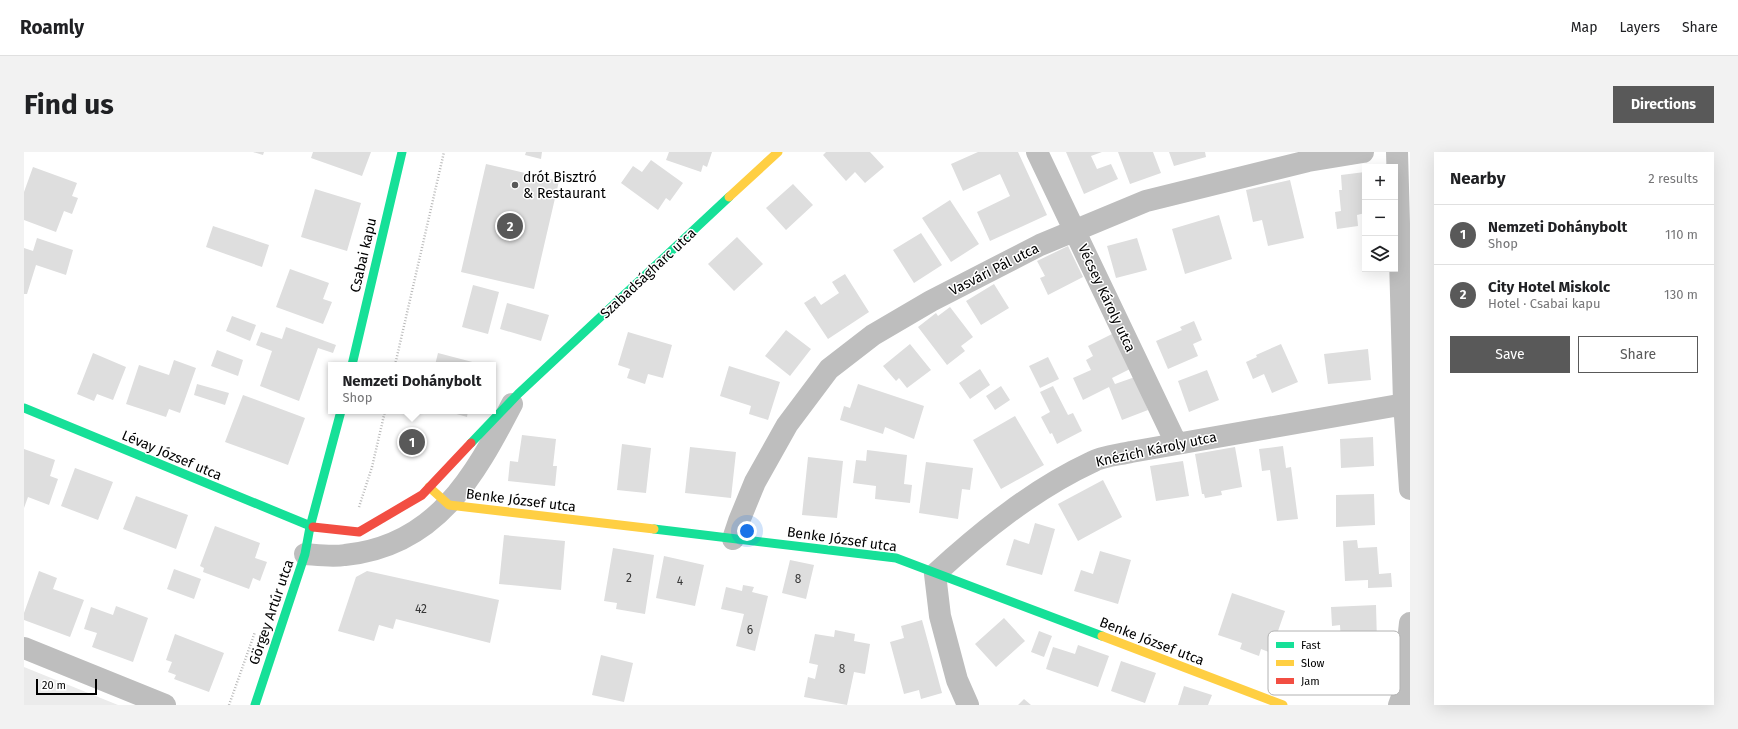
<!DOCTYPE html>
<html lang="en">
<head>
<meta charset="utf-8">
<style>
	:root { --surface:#fff; --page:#f2f2f2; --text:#202124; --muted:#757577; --line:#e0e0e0; --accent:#595959 }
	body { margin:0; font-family:"Fira Sans",sans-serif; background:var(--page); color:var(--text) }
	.controls { position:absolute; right:12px; top:12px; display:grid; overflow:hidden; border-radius:0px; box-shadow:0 4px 16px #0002 }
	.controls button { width:36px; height:36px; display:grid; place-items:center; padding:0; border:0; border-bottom:1px solid var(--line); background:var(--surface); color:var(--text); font:20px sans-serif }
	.scale { position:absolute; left:12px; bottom:10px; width:61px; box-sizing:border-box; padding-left:4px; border:2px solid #000; border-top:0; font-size:11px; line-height:14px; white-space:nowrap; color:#000; -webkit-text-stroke:3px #fff; paint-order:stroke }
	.you { position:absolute; left:723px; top:379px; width:14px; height:14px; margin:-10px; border:3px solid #fff; border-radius:50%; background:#1a73e8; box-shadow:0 0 0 6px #1a73e833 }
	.badge { display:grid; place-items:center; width:26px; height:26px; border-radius:50%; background:var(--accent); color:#fff; font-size:13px; font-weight:700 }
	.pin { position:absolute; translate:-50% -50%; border:2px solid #fff; box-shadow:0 1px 4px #0006 }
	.popup { position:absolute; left:304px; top:210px; width:168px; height:52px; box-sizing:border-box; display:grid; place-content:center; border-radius:0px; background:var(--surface); filter:drop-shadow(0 1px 3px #0005); font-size:13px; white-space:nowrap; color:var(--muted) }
	.popup b { font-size:15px; color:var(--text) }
	.popup::after { content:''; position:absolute; left:50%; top:100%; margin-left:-8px; border:8px solid transparent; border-top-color:var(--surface) }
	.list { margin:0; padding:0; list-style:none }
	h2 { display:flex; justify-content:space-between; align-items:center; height:52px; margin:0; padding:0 16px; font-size:17px }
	h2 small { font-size:13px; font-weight:400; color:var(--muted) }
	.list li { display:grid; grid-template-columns:26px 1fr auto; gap:12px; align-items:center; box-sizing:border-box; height:60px; padding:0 16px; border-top:1px solid var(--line) }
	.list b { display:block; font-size:15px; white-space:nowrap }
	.list p { margin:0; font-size:13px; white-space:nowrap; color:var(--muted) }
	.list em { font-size:13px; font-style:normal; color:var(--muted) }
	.actions { display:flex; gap:8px; padding:12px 16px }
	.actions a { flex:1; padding:9px 0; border:1px solid var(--accent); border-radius:0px; text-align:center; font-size:14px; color:var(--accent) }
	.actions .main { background:var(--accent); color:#fff }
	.icon { flex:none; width:22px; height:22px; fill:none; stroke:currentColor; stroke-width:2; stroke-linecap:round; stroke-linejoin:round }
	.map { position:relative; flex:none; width:1386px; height:553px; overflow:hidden; border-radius:0px }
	header { display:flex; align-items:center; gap:24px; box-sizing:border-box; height:56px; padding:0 20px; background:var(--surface); border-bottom:1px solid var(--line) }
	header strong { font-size:19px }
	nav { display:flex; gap:22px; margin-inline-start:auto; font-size:14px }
	.intro { display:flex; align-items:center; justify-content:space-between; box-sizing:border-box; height:96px; padding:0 24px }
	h1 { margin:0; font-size:28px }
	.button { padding:10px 18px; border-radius:0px; background:var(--accent); color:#fff; font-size:14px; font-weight:700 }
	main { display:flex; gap:24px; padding:0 24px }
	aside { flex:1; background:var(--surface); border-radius:0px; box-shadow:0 4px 16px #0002 }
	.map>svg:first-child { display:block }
	.green { fill:#ebebeb }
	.building { fill:#dedede }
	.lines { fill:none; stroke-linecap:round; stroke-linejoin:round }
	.path { stroke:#b9b9b9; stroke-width:2.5; stroke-dasharray:1 2; stroke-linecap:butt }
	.street { stroke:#bebebe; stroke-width:22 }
	.fast { stroke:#16e098; stroke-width:9 }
	.slow { stroke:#ffcf43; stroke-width:9 }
	.jam { stroke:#f24e42; stroke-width:9 }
	.poi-dot { fill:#595959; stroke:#fff; stroke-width:1.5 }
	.labels { text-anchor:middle; stroke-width:3; stroke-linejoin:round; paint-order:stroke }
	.number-label { font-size:12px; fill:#383838 }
	.poi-label { font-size:14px; fill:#000; stroke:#fff; text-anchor:start }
	.street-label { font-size:14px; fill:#000; stroke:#fff }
	.key { fill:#fff; stroke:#b2b2b2; stroke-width:1 }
	.key-label { font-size:11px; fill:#000 }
</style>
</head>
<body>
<header>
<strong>Roamly</strong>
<nav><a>Map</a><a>Layers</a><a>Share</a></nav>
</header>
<div class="intro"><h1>Find us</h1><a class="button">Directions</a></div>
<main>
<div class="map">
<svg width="1386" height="553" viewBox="0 0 1386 553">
	<rect width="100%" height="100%" fill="#fff"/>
	<path class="green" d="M0 515 94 553H0Z"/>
	<path class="building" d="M229 0H240L239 3Z
		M289 0H347L338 24 287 6Z
		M502 0H518L517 7 501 3Z
		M645 0H688L683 15 679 13 677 20 642 8Z
		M802 0H846L860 15 841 31 831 20 822 29 799 3Z
		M954 0H994L1023 63 966 89 953 60 986 44 976 22 939 39 927 12Z
		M1042 0H1078L1067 4 1073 17 1087 12 1094 27 1060 42Z
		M1094 0H1129L1137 21 1106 32Z
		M1145 0H1181L1182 5 1150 14Z
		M627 8 659 31 646 49 642 46 634 58 597 31 609 14 618 20Z
		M462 12 535 29 510 137 437 120Z
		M9 15 53 31 48 44 54 46 48 62 40 59 32 80 0 68V40Z
		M1341 20V61L1333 63 1334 74 1313 77 1311 60 1317 59 1315 38H1318L1317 23Z
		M1266 28 1280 86 1244 94 1238 68 1229 70 1222 38Z
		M769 32 789 53 762 78 742 56Z
		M291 37 337 51 323 99 277 85Z
		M926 48 955 92 927 110 898 66Z
		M1195 63 1208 107 1161 122 1148 77Z
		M189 74 245 93 238 115 182 95Z
		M897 81 918 113 890 131 869 98Z
		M713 85 739 112 710 139 684 112Z
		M13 86 49 98 42 123 12 113 3 142H0V96L9 99Z
		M1113 86 1123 118 1092 126 1083 94Z
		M1044 94 1059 125 1024 143 1016 126 1021 124 1013 109Z
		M266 117 305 131 299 147 308 150 299 172 252 155Z
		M821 122 845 160 804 187 780 151 791 144 797 153 815 141 808 130Z
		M970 132 985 156 957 173 942 149Z
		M449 133 475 140 464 182 438 175Z
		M483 151 525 163 517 189 476 177Z
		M926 155 949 185 937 194 941 199 923 213 894 175 912 161 914 164Z
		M208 164 232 173 226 189 202 179Z
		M1170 169 1178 188 1169 192 1174 204 1144 217 1132 189 1158 178 1156 175Z
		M262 175 312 193 309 201 294 196 275 249 236 234 248 199 232 193 237 180 258 187Z
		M762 178 787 197 766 224 741 204Z
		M604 180 648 193 639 226 624 222 621 232 603 226 606 217 594 213Z
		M1090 181 1108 216 1088 226 1091 232 1111 225 1124 258 1098 268 1085 235 1059 248 1049 226 1067 218 1062 208 1069 204 1064 194Z
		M886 192 907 218 883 236 875 226 872 229 859 214Z
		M1257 192 1274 230 1248 241 1240 222 1229 227 1222 210 1233 205 1232 203Z
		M1344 197 1347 228 1304 232 1300 202Z
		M193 198 219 208 214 224 187 214Z
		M69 201 102 215 89 248 73 242 70 249 53 242Z
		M414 201 456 212V213H411Z
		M1024 205 1035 227 1016 236 1005 214Z
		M150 208 172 216 156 261 145 257 142 265 102 252 115 213 145 223Z
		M705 214 756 230 744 268 725 262 727 254 696 244Z
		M956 217 966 233 946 247 935 231Z
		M1183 218 1195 248 1165 260 1154 229Z
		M173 232 205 241 201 253 170 243Z
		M834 232 900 254 890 287 861 275 859 282 816 268 820 254 826 256Z
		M977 234 986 248 971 258 962 244Z
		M1029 234 1044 263 1049 261 1058 279 1033 292 1028 281 1026 282 1017 265 1026 260 1016 240Z
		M219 243 281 266 264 313 201 290Z
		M422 259H444L443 265Z
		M991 264 1020 313 977 337 949 288Z
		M498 283 532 287 529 314H533L531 334 484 329 486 309 494 310Z
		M1349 285 1350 314 1317 316 1316 287Z
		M598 292 627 296 622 341 593 338Z
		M1259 294 1262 316 1267 315 1274 367 1253 369 1246 318 1238 319 1235 297Z
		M666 295 712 300 707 346 661 341Z
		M1211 295 1218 335 1197 339 1198 343 1181 346 1180 342H1178L1171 302Z
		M0 297 31 308 26 324 34 327 25 353 4 345 0 356Z
		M843 298 883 303 880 332 888 333 886 351 851 347 852 334 829 331 832 308 842 309Z
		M784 305 819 309 813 366 778 363Z
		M1159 309 1165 344 1132 349 1126 314Z
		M902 310 949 316 946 338 938 337 934 367 895 361Z
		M51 316 89 330 74 368 37 354Z
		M1079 328 1098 365 1054 389 1034 352Z
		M1350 342 1351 373 1312 375V343Z
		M112 344 164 363 152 397 99 377Z
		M1011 371 1031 377 1018 423 982 413 990 387 1005 392Z
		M191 374 236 391 231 406 243 410 236 429 229 426 225 437 179 420 180 416 176 414Z
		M480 383 541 389 537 438 475 432Z
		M1333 388 1334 396 1353 395 1355 422 1367 421 1368 435 1344 436V428L1321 429 1319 389Z
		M589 396 630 403 621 462 592 457 593 451 580 449Z
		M1076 399 1107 408 1094 452 1050 439 1057 418 1069 422Z
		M640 404 680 413 671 454 632 446Z
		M766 408 790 413 782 447 758 441Z
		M150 417 177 427 170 447 143 437Z
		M15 419 33 426 29 437 60 448 46 485 0 468V461Z
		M343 419 475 448 466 491 372 467 369 477 355 473 350 489 314 479 332 425Z
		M719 433 730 435 728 440 744 444 731 499 712 494 720 462 697 457 702 435 718 439Z
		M1208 441 1261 459 1254 479 1257 480 1250 502 1237 497 1235 504 1216 497 1218 491 1194 483Z
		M1352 453 1353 490 1317 491 1316 473 1308 474 1307 455Z
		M92 454 124 466 109 510 68 495 73 481 60 477 67 455 89 463Z
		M980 466 1001 489 972 515 951 492Z
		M898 468 918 541 897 547 895 538 880 542 866 490 880 486 877 474Z
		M811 478 831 482 830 489 846 492 841 522 830 520 823 553 780 545 784 525 791 527 794 513 785 511 791 482 810 485Z
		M1015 479 1028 484 1020 505 1007 500Z
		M151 482 200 501 185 540 150 527 152 523 144 520 148 510 142 508Z
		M1054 493 1085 504 1074 535 1022 517 1029 495 1051 502Z
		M1310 499 1328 503 1327 508 1352 514 1346 543 1317 537 1321 521 1306 517Z
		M577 503 609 511 600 550 568 543Z
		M1097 509 1132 521 1121 551 1087 539Z
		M1160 534 1188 543 1184 553H1154Z
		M1000 547 1007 553H994Z"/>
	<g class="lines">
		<path class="path" d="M371 213 420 0
			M335 355 348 315 361 259
			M205 553 231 480"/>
		<path class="street" d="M1013 0 1152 291
			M1373 0 1380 250 1386 337
			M709 387 715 369 731 330 763 273 805 217 849 183 907 149 1016 93 1122 49 1284 9 1339 0
			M281 402C294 403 308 405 321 403 412 394 450 325 488 252
			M0 496 141 553
			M944 553 933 528 916 464 911 422C958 379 1010 337 1068 310 1079 304 1094 303 1107 300L1386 251
			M1375 553 1378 545 1386 471"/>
		<path class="fast" d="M328 213 378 0
			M0 256 289 375
			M447 291 494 242 705 45
			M630 377 872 406 1078 484
			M231 553 281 402 286 375 317 259"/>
		<path class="slow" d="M705 45 754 0
			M405 335 425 353 630 377
			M1078 484 1259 553"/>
		<path class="jam" d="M289 375 335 380 398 343 447 291"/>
	</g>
	<circle class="poi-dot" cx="491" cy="33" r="4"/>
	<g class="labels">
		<g class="number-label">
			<text x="605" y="430">2</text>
			<text x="774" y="431">8</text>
			<text x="656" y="433">4</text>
			<text x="397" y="461">42</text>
			<text x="726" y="482">6</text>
			<text x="818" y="521">8</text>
		</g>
		<g class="poi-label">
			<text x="499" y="30">drót Bisztró<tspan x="499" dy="16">&amp; Restaurant</tspan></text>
		</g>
		<g class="street-label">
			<text transform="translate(339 103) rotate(-77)" y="5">Csabai kapu</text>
			<text transform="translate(970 117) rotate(-27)" y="5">Vasvári Pál utca</text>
			<text transform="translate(624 121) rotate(-43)" y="5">Szabadságharc utca</text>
			<text transform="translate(1083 146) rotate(65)" y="5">Vécsey Károly utca</text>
			<text transform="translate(1132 297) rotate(-12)" y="5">Knézich Károly utca</text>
			<text transform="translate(148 303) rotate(23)" y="5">Lévay József utca</text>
			<text transform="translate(497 348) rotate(7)" y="5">Benke József utca</text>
			<text transform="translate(818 387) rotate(8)" y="5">Benke József utca</text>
			<text transform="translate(247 460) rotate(-71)" y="5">Görgey Artúr utca</text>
			<text transform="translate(1128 489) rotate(21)" y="5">Benke József utca</text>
		</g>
	</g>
	<rect x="1244" y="479" width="132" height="64" rx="6" class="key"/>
	<rect x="1252" y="490" width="18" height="6" fill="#16e098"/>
	<rect x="1252" y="508" width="18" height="6" fill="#ffcf43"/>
	<rect x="1252" y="526" width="18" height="6" fill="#f24e42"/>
	<g class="key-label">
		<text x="1277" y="497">Fast</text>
		<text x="1277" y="515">Slow</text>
		<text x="1277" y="533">Jam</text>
	</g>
</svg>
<div class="controls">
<button>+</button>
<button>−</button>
<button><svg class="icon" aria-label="layers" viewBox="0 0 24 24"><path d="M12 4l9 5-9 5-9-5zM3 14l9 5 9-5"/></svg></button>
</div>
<div class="scale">20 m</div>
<div class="you"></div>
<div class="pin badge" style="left:388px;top:290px">1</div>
<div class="popup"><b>Nemzeti Dohánybolt</b>Shop</div>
<div class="pin badge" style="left:486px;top:74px">2</div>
</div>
<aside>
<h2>Nearby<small>2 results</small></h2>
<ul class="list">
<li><span class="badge">1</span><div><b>Nemzeti Dohánybolt</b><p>Shop</p></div><em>110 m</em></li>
<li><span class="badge">2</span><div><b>City Hotel Miskolc</b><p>Hotel · Csabai kapu</p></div><em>130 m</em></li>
</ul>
<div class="actions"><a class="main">Save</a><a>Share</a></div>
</aside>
</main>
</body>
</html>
